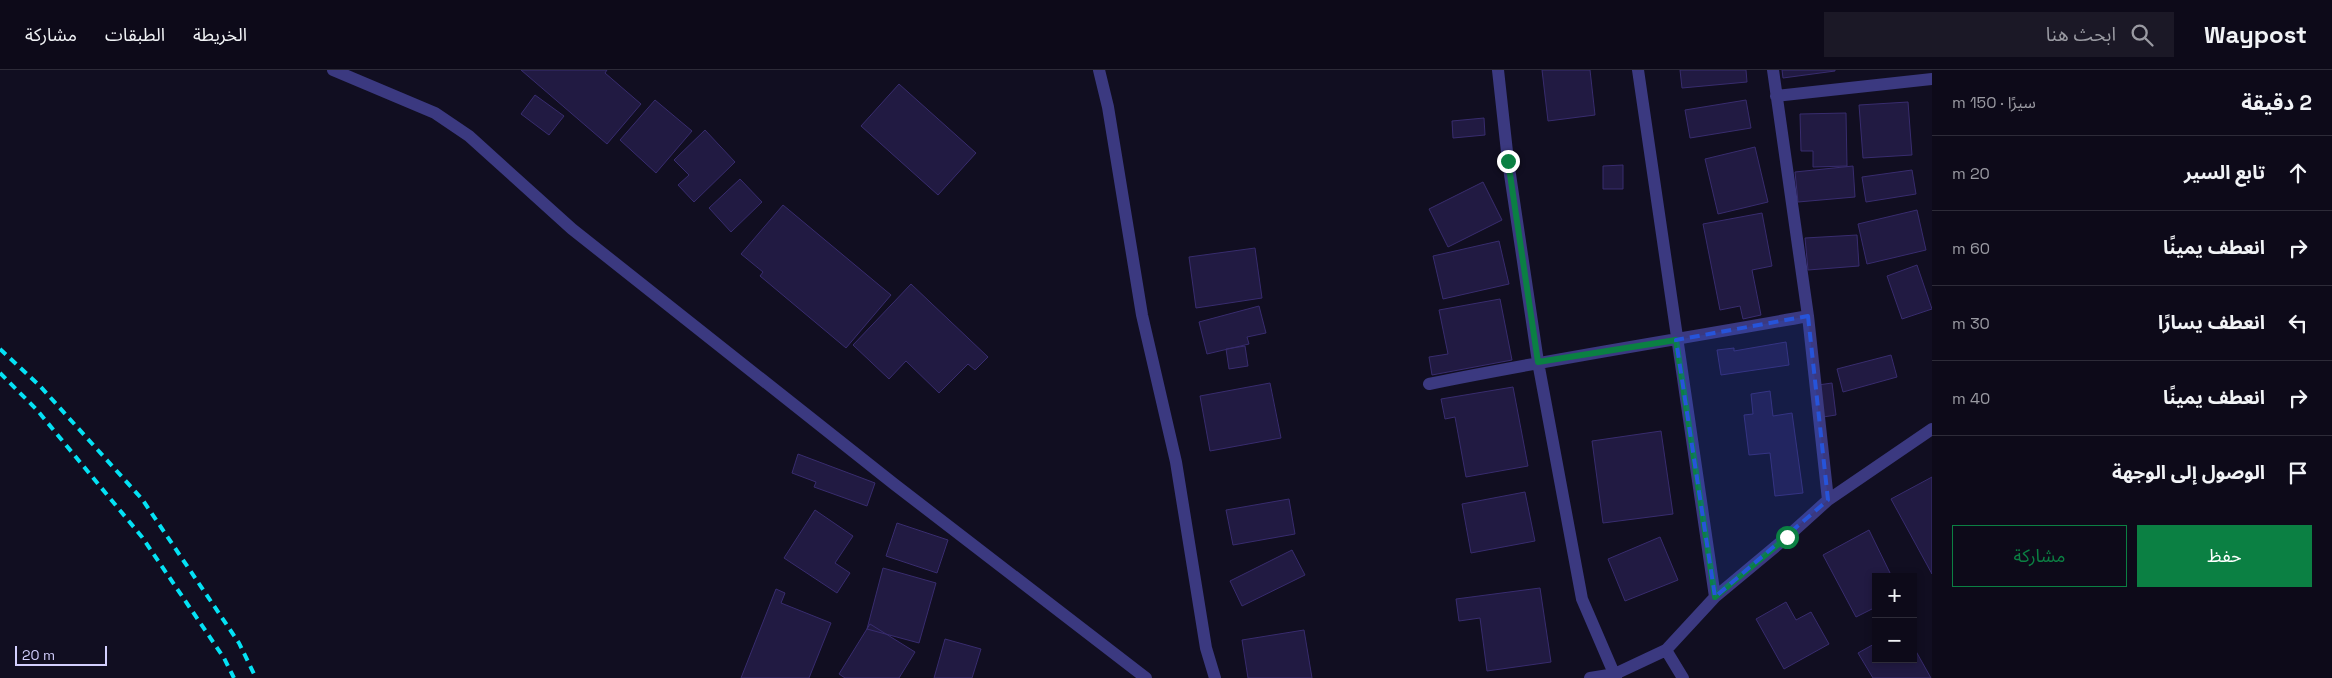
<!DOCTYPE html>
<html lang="ar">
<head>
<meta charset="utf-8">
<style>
	:root { --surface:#0d0a19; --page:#1b1826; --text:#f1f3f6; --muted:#9a9aa2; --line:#2d2b38; --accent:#0b8043 }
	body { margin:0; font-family:"Space Grotesk","Noto Sans Arabic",sans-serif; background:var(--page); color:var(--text); direction:rtl }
	.controls { position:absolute; right:15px; bottom:15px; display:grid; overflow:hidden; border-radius:0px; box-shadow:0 2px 8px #0003 }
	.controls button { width:45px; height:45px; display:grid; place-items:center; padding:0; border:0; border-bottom:1px solid var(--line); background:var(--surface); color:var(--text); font:25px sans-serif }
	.scale { position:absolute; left:15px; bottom:12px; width:92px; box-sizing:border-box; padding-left:5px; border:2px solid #d3cffe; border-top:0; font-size:14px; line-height:18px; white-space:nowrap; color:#d3cffe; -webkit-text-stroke:4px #110e21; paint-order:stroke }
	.stop { position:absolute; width:15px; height:15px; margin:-11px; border:4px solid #0b8043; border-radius:50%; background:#fff }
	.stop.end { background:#0b8043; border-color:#fff; box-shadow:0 1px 5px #0008 }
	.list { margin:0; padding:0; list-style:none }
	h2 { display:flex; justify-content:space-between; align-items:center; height:65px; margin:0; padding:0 20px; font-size:21px }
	h2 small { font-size:16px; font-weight:400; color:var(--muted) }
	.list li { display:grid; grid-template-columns:32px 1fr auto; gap:15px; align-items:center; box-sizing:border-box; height:75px; padding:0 20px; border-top:1px solid var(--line) }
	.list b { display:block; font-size:19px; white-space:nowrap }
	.list em { font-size:16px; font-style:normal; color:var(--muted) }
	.actions { display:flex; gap:10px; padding:15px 20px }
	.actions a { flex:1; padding:11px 0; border:1px solid var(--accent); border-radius:0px; text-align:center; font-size:18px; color:var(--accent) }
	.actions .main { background:var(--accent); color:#fff }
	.icon { flex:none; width:28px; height:28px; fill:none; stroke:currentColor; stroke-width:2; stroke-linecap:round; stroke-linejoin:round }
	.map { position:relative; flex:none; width:1932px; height:608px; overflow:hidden; direction:ltr }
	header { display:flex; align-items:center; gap:30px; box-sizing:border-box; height:70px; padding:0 25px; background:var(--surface); border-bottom:1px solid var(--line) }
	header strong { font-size:24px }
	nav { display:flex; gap:28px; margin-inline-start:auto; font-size:18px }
	.search { width:350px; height:45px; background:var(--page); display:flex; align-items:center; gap:12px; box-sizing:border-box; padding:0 18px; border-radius:0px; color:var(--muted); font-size:19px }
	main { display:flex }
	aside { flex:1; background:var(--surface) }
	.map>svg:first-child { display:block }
	.building { fill:#211a42; stroke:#382c6e }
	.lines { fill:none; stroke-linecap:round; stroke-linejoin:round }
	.minor { stroke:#3b3980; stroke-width:12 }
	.rail { stroke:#04e2f5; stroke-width:4; stroke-dasharray:8 6; stroke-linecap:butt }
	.route { stroke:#0b8043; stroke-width:6 }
	.marked { fill:#2654da; fill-opacity:0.2; stroke:#2654da; stroke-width:4; stroke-dasharray:10 6; stroke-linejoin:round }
</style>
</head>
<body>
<header>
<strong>Waypost</strong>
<div class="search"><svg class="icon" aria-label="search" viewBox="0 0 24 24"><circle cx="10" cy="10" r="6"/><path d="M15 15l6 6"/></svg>ابحث هنا</div>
<nav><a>الخريطة</a><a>الطبقات</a><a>مشاركة</a></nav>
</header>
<main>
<aside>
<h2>2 دقيقة<small>سيرًا · 150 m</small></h2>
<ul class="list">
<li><svg class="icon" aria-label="ahead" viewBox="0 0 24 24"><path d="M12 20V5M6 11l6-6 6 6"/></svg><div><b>تابع السير</b></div><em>20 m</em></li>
<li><svg class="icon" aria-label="right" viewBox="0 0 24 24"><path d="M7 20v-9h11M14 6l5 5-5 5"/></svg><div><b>انعطف يمينًا</b></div><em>60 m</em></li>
<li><svg class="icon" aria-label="left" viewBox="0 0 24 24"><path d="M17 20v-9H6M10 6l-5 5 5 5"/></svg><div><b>انعطف يسارًا</b></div><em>30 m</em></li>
<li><svg class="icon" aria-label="right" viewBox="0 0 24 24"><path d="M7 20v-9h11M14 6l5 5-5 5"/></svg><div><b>انعطف يمينًا</b></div><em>40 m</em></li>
<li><svg class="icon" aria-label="arrive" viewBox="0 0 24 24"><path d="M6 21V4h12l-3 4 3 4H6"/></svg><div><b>الوصول إلى الوجهة</b></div></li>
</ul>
<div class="actions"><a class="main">حفظ</a><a>مشاركة</a></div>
</aside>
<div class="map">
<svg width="1932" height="608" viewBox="0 0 1932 608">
	<rect width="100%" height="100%" fill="#110e21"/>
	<path class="building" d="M521 0H607L605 3 641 34 607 74Z
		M1542 0H1590L1595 45 1548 51Z
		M1680 0H1746L1747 12 1682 18Z
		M1782 0H1835V1L1783 8Z
		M899 14 976 83 938 125 861 56Z
		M535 25 564 46 549 65 521 44Z
		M655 30 692 61 656 103 620 70Z
		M1746 30 1751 58 1690 68 1685 40Z
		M1908 32 1912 85 1863 88 1859 35Z
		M1846 43 1847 96 1813 97V81H1801L1800 44Z
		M1484 48 1485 65 1453 68 1452 51Z
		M705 60 735 92 694 132 678 115 689 105 674 90Z
		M1755 77 1768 132 1718 144 1705 89Z
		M1623 95V119H1603V96Z
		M1853 96 1855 127 1798 132 1795 102Z
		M1912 100 1916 124 1866 132 1862 107Z
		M740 109 762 132 731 162 709 138Z
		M1483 112 1502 150 1448 177 1429 139Z
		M783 135 891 225 846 278 760 206 763 202 741 184Z
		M1917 140 1926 180 1867 194 1858 154Z
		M1762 143 1772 196 1752 200 1761 245 1743 249 1740 236 1720 240 1703 154Z
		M1857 165 1859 196 1808 200 1805 168Z
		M1499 171 1509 214 1443 229 1433 186Z
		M1255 178 1262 228 1196 238 1189 187Z
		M1917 195 1932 239 1902 249 1887 206Z
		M911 214 988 287 975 300 968 294 939 323 906 291 889 309 853 275Z
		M1500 229 1512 290 1432 305 1429 287 1448 284 1439 240Z
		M1259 236 1266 263 1247 267 1249 274 1207 284 1199 252Z
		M1786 272 1789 295 1721 305 1717 280 1734 278V281Z
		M1245 276 1248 296 1229 299 1226 279Z
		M1891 285 1897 307 1843 322 1837 299Z
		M1270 313 1281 368 1210 381 1200 326Z
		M1832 313 1836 345 1823 347 1818 315Z
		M1513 317 1528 396 1466 407 1455 347 1445 349 1441 329Z
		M1770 321 1773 346 1792 343 1803 423 1775 426 1770 383 1749 385 1744 345 1753 344 1751 324Z
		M1661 361 1673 444 1603 453 1592 371Z
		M798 384 875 413 867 436 814 417 816 412 792 403Z
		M1932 407V504L1891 429Z
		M1525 422 1535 471 1471 483 1462 434Z
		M1289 429 1295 464 1233 475 1226 440Z
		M815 440 853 466 835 493 850 503 837 523 784 488Z
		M897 453 948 470 937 503 886 486Z
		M1869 460 1892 507H1876V537L1856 547 1823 485Z
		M1660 467 1678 510 1625 531 1608 489Z
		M1292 480 1305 505 1242 536 1230 511Z
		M883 498 936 513 919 573 867 559Z
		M1540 518 1551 592 1487 601 1480 548 1459 551 1456 529Z
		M776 519 785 523 781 533 831 553 809 608H741Z
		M1786 532 1796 550 1811 542 1829 574 1784 599 1756 549Z
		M870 554 915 582 899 608H845L839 604Z
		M1304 560 1312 608H1248L1242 570Z
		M945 569 981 579 972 608H934Z
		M1876 573V589H1913V576L1931 608H1873L1858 583Z"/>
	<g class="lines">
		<path class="minor" d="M333 0 435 43 469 66 572 159 894 414 1146 608
			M1099 0 1108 37 1142 245 1176 392 1206 578 1215 608
			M1498 0 1508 91 1538 292 1582 529 1616 608
			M1638 0 1715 527
			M1773 0 1808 246 1828 430
			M1776 26 1932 9
			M1429 314C1555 288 1682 269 1808 246
			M1666 580 1715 527 1787 467 1828 430 1932 359
			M1590 608 1615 604 1666 580 1683 608"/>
		<path class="rail" d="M0 279 40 316 142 429 239 573 256 608
			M0 303 37 340 142 467 224 588 234 608"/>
	</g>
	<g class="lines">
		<path class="route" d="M1508 91 1538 292 1676 270 1715 527 1787 467"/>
	</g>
	<path class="marked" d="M1808 246 1828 430 1715 527 1676 270Z"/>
</svg>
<div class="controls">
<button>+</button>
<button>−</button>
</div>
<div class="scale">20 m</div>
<div class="stop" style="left:1787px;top:467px"></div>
<div class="stop end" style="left:1508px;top:91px"></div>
</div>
</main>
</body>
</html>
